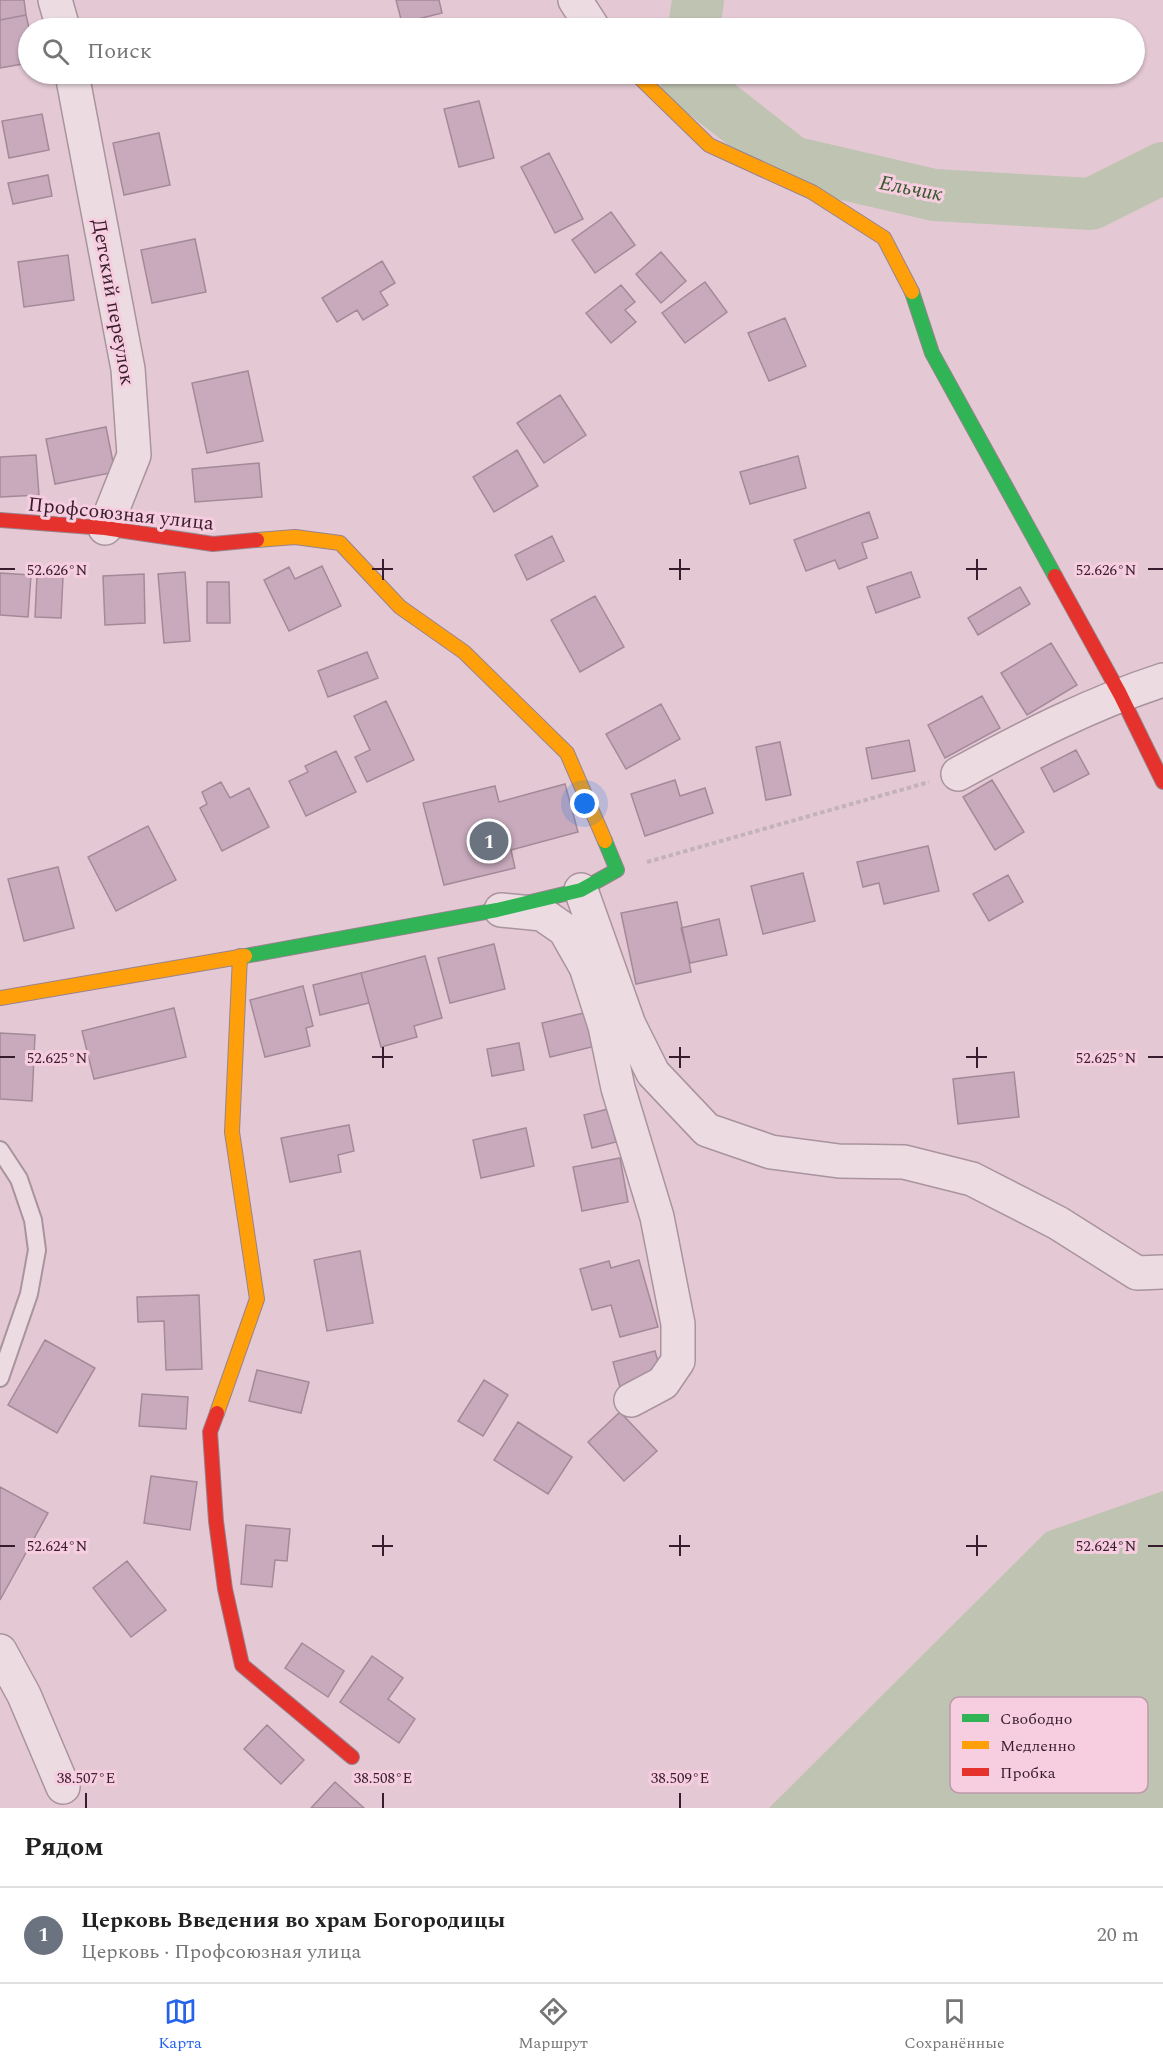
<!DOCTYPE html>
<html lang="ru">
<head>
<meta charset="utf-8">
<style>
	:root { --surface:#fff; --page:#f2f2f2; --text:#222; --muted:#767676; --line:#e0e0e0; --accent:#2563eb }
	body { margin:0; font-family:Spectral,serif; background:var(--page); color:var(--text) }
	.you { position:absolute; left:585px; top:804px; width:21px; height:21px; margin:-15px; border:4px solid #fff; border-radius:50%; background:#1a73e8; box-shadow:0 0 0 9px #1a73e833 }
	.badge { display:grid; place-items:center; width:39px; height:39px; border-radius:50%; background:var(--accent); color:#fff; font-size:20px; font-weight:700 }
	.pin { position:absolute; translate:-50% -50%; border:3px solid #fff; box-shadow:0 2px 6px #0006 }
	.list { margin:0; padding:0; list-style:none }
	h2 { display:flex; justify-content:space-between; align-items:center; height:78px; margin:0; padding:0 24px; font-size:26px }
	h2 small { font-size:20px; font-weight:400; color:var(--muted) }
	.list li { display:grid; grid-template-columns:39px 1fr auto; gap:18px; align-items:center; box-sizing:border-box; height:96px; padding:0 24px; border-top:2px solid var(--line) }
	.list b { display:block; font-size:22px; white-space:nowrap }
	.list p { margin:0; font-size:20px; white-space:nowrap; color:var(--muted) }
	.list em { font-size:20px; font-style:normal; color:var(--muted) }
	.icon { flex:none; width:33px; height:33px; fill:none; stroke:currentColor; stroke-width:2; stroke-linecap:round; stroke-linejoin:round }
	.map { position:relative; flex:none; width:1163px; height:1808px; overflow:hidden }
	.search { position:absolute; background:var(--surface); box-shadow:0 2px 4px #0004; left:18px; right:18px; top:18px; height:66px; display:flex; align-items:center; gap:15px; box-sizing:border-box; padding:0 21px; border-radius:33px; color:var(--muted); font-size:22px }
	.sheet { height:174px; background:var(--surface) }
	nav { display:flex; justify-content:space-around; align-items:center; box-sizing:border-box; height:84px; border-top:2px solid var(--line); background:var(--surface); font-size:16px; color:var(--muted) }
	nav a { display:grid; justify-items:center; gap:3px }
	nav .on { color:var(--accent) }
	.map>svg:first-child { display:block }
	.water { fill:#bfc3b1 }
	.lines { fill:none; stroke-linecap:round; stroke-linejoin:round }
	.river { stroke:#bfc3b1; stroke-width:52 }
	.building { fill:#c8aabc; stroke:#a48999; stroke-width:1.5 }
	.lane-casing { stroke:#a9939e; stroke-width:20 }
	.street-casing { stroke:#a9939e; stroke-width:36 }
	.fast-casing { stroke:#98838e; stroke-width:16 }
	.slow-casing { stroke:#98838e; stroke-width:16 }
	.jam-casing { stroke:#98838e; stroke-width:16 }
	.path { stroke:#c4b2ba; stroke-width:4; stroke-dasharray:4.5 3; stroke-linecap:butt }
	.lane { stroke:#ecdce2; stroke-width:16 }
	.street { stroke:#ecdce2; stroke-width:33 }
	.fast { stroke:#30b455; stroke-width:14 }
	.slow { stroke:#ff9f0a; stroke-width:14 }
	.jam { stroke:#e5322d; stroke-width:14 }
	.ticks { fill:none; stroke:#371c2d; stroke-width:2 }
	.labels { text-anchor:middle; stroke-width:6; stroke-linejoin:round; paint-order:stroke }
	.street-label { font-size:20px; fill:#371c2d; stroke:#f6cedf }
	.water-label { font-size:21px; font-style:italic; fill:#33572a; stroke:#f6cedf }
	.key { fill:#f6cedf; stroke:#bd99aa; stroke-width:1.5 }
	.key-label { font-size:16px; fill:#371c2d }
	.ticks-label { font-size:15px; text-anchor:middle; fill:#371c2d; stroke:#f6cedf; stroke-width:6; stroke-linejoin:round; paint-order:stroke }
</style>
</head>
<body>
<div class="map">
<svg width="1163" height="1808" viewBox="0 0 1163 1808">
	<rect width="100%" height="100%" fill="#e4c9d4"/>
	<path class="water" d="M1163 1491V1808H769L1046 1532Z"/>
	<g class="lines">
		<path class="river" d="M694 28 698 0
			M687 74 686 79 792 162 934 195 1091 204 1163 168"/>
	</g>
	<path class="building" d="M0 0H24L26 15 0 20Z
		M396 0H439L442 13 402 23Z
		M26 15 29 28 28 63 0 68V20Z
		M102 74H135L136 79 104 83Z
		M479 101 494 158 459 167 444 109Z
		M42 114 49 150 9 158 2 121Z
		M159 133 170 185 124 195 113 143Z
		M549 153 583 219 555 233 521 167Z
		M48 175 52 196 13 204 8 183Z
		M611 212 635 245 595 273 572 240Z
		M195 239 206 292 152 303 141 250Z
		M661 252 686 281 661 303 636 274Z
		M68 255 74 300 24 307 18 262Z
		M382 261 395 283 380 292 388 305 363 320 357 310 337 322 322 298Z
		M705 282 727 312 685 343 662 313Z
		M621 285 635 302 625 310 636 322 611 343 586 313Z
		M785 318 806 366 769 381 748 333Z
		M248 371 263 441 207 453 192 383Z
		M560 395 586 435 544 463 517 423Z
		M106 427 115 472 55 484 46 439Z
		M517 450 538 486 494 512 473 477Z
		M36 455 39 495 0 497V457Z
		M798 456 806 488 750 504 740 472Z
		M259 463 262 497 195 502 192 469Z
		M869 512 878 538 862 543 867 558 839 569 835 560 806 571 794 540Z
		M552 536 564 561 527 580 515 555Z
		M322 566 341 606 289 631 264 580 289 567 295 579Z
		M185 572 190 641 164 643 158 574Z
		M911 572 920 597 876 613 867 587Z
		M0 573 31 575 28 617 0 615Z
		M144 574 145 623 105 625 103 576Z
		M37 575 63 577 61 618 35 617Z
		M207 582H229L230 623H207Z
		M1020 587 1030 604 978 635 968 618Z
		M595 596 624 647 580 672 551 620Z
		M1051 643 1077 685 1027 715 1001 673Z
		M367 652 378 678 328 697 318 671Z
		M982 696 1000 728 945 758 928 725Z
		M386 701 414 760 367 782 355 757 370 750 354 716Z
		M661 704 680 739 626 769 606 734Z
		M909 740 915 771 872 779 866 748Z
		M780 742 791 795 766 800 756 747Z
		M1076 750 1089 774 1054 792 1041 768Z
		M336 751 356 792 306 816 289 781 308 772 305 766Z
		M675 780 680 796 705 788 713 813 645 836 631 794Z
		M992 780 1024 832 995 850 963 797Z
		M221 782 230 798 249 788 269 827 222 851 200 808 207 804 202 792Z
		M565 784 578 832 511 850 515 868 444 885 423 803 495 786 499 802Z
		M148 826 176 880 116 911 88 857Z
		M928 846 939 891 884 904 879 883 863 887 857 862Z
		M58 867 74 928 24 941 8 879Z
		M803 873 815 921 763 934 751 886Z
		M1008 875 1023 902 989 921 973 894Z
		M677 902 691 972 636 984 621 913Z
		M719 919 727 955 690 963 681 928Z
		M494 944 505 989 450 1003 438 958Z
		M425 956 442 1018 414 1026 417 1037 381 1047 361 973Z
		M361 973 369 1003 320 1015 313 985Z
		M303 986 313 1026 306 1028 310 1046 265 1057 250 1000Z
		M174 1008 186 1057 94 1079 82 1031Z
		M592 1011 600 1045 550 1057 542 1023Z
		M0 1033 35 1035 32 1101 0 1099Z
		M519 1043 524 1070 492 1076 487 1049Z
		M1014 1072 1019 1117 958 1124 953 1079Z
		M608 1109 616 1142 592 1148 584 1115Z
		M349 1125 354 1151 338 1155 341 1172 290 1182 281 1138Z
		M526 1128 534 1166 481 1178 473 1140Z
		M620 1158 628 1202 582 1211 573 1167Z
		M360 1251 373 1323 327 1331 314 1260Z
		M639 1260 658 1327 620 1337 611 1305 592 1310 580 1269 609 1261 611 1268Z
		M199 1295 202 1369 166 1370 164 1321 138 1322 137 1297Z
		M45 1340 95 1368 57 1433 8 1405Z
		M655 1351 662 1376 620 1387 613 1362Z
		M257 1370 309 1382 301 1413 249 1401Z
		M484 1380 508 1395 483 1436 458 1421Z
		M142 1394 188 1397 186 1429 139 1426Z
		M620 1412 657 1451 624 1481 588 1442Z
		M518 1422 572 1457 548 1494 494 1460Z
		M151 1476 197 1482 190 1530 144 1523Z
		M0 1487 48 1513 0 1600Z
		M246 1525 290 1529 287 1561 275 1560 272 1587 241 1584Z
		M127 1561 166 1610 131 1637 93 1588Z
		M302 1643 344 1671 328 1697 285 1668Z
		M372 1656 403 1678 388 1699 415 1719 399 1743 340 1702Z
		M267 1725 304 1760 281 1784 244 1749Z
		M335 1782 364 1808H311Z"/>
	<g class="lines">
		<defs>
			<path id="lane" d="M0 1150 19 1179 33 1220 37 1250 29 1294 0 1378"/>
			<path id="street" d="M55 0 63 28
				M575 0 593 28
				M72 74 128 369 134 455 105 528
				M958 774C1024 738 1092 703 1163 680
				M581 890 629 1025 653 1073 707 1130 771 1152 839 1161 904 1162 972 1179 1058 1223 1137 1273 1163 1272
				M501 910 542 914 565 930 586 967 605 1026 618 1088 657 1217 678 1324V1361L663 1383 631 1400
				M0 1651 24 1695 63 1787"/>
			<path id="fast" d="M912 292 932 353 1055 576
				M245 956 497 910 581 890 617 870 605 841"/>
			<path id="slow" d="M636 74 709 145 812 192 884 238 912 292
				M257 540 295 537 340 543 400 607 464 652 567 753 605 841
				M0 998 245 956
				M217 1413 257 1299 232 1132 240 956"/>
			<path id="jam" d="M0 520 105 528 213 544 257 540
				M1055 576 1120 694 1163 782
				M217 1413 210 1432 216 1521 225 1589 242 1665 352 1757"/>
		</defs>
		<use href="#lane" class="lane-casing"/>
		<use href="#street" class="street-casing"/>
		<use href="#fast" class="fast-casing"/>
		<use href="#slow" class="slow-casing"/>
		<use href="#jam" class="jam-casing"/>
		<path class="path" d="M647 862 929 782"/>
		<use href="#lane" class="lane"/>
		<use href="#street" class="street"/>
		<use href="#fast" class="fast"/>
		<use href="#slow" class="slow"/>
		<use href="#jam" class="jam"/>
	</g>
	<path class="ticks" d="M383 559V580M680 559V580M977 559V580M0 569H15M372 569H393M669 569H690M966 569H987M1148 569H1163M383 1047V1068M680 1047V1068M977 1047V1068M0 1057H15M372 1057H393M669 1057H690M966 1057H987M1148 1057H1163M383 1535V1556M680 1535V1556M977 1535V1556M0 1546H15M372 1546H393M669 1546H690M966 1546H987M1148 1546H1163M86 1793V1808M383 1793V1808M680 1793V1808"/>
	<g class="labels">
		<g class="street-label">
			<text transform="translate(114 302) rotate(80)" y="7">Детский переулок</text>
			<text transform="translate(121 513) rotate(6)" y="7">Профсоюзная улица</text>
		</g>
		<g class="water-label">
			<text transform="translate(911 188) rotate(11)" y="7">Ельчик</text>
		</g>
	</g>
	<rect x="950" y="1697" width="198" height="96" rx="9" class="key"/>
	<rect x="962" y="1714" width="27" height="8" fill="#30b455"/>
	<rect x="962" y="1741" width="27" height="8" fill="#ff9f0a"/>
	<rect x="962" y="1768" width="27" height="8" fill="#e5322d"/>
	<g class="key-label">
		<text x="1000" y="1724">Свободно</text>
		<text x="1000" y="1751">Медленно</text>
		<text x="1000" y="1778">Пробка</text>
	</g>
	<g class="ticks-label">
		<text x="57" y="575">52.626°N</text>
		<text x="1106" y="575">52.626°N</text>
		<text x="57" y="1063">52.625°N</text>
		<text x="1106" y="1063">52.625°N</text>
		<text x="57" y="1551">52.624°N</text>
		<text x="1106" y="1551">52.624°N</text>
		<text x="86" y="1783">38.507°E</text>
		<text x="383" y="1783">38.508°E</text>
		<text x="680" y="1783">38.509°E</text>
	</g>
</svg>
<div class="you"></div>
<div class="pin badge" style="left:489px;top:841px;background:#6b7280">1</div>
<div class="search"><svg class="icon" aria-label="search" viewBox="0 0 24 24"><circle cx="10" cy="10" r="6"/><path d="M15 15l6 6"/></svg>Поиск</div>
</div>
<section class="sheet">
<h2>Рядом<small></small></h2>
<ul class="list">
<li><span class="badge" style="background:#6b7280">1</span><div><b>Церковь Введения во храм Богородицы</b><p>Церковь · Профсоюзная улица</p></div><em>20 m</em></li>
</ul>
</section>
<nav>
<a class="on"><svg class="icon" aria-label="map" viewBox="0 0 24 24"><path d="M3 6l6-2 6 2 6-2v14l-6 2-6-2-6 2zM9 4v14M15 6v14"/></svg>Карта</a>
<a><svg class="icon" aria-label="directions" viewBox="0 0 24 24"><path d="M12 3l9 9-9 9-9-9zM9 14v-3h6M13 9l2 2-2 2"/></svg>Маршрут</a>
<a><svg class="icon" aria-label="saved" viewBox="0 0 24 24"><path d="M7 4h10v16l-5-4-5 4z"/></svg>Сохранённые</a>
</nav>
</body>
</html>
